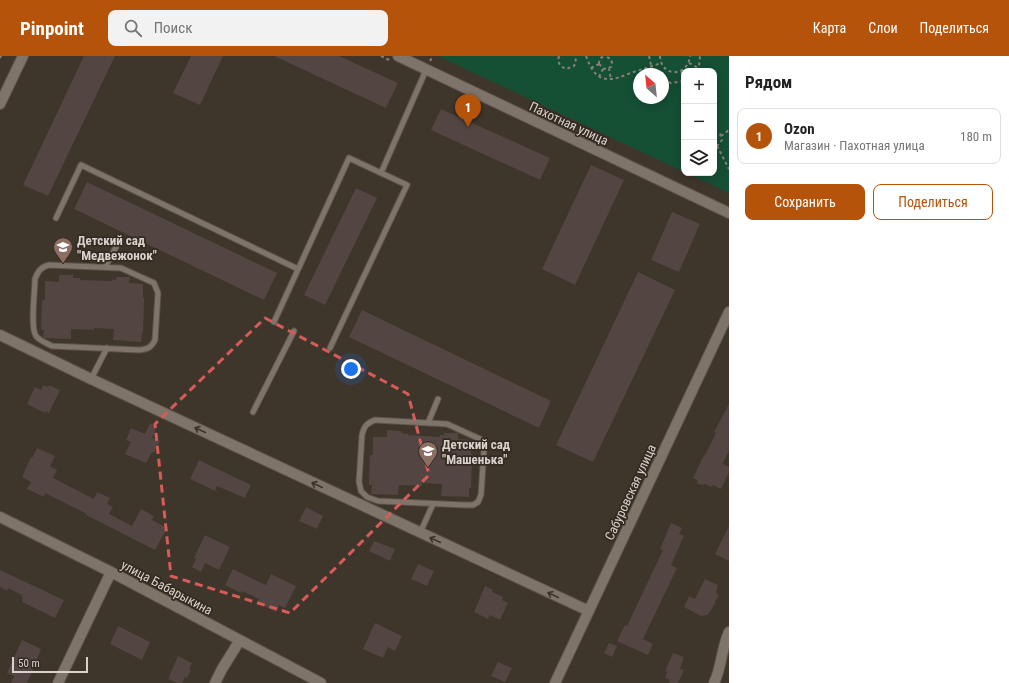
<!DOCTYPE html>
<html lang="ru">
<head>
<meta charset="utf-8">
<style>
	:root { --surface:#fff; --page:#f2f2f2; --text:#222; --muted:#767676; --line:#e0e0e0; --accent:#b45309 }
	body { margin:0; font-family:"Roboto Condensed",sans-serif; background:var(--page); color:var(--text) }
	.controls { position:absolute; right:12px; top:12px; display:grid; overflow:hidden; border-radius:8px; box-shadow:0 2px 10px #0003 }
	.controls button { width:36px; height:36px; display:grid; place-items:center; padding:0; border:0; border-bottom:1px solid var(--line); background:var(--surface); color:var(--text); font:20px sans-serif }
	.compass { position:absolute; left:633px; top:12px; width:36px; height:36px; border-radius:50%; background:var(--surface); box-shadow:0 2px 10px #0003; rotate:333deg }
	.scale { position:absolute; left:12px; bottom:10px; width:76px; box-sizing:border-box; padding-left:4px; border:2px solid #d8d1cc; border-top:0; font-size:11px; line-height:14px; white-space:nowrap; color:#d8d1cc; -webkit-text-stroke:3px #342b22; paint-order:stroke }
	.you { position:absolute; left:351px; top:313px; width:14px; height:14px; margin:-10px; border:3px solid #fff; border-radius:50%; background:#1a73e8; box-shadow:0 0 0 6px #1a73e833 }
	.badge { display:grid; place-items:center; width:26px; height:26px; border-radius:50%; background:var(--accent); color:#fff; font-size:13px; font-weight:700 }
	.pin { position:absolute; translate:-50% -33px; filter:drop-shadow(0 1px 2px #0008) }
	.pin::after { content:''; position:absolute; top:21px; width:14px; height:12px; background:inherit; clip-path:polygon(0 0,100% 0,50% 100%) }
	.list { margin:0; padding:0; list-style:none }
	h2 { display:flex; justify-content:space-between; align-items:center; height:52px; margin:0; padding:0 16px; font-size:17px }
	h2 small { font-size:13px; font-weight:400; color:var(--muted) }
	.list li { display:grid; grid-template-columns:26px 1fr auto; gap:12px; align-items:center; box-sizing:border-box; height:56px; margin:0 8px 8px; padding:0 8px; border:1px solid var(--line); border-radius:8px }
	.list b { display:block; font-size:15px; white-space:nowrap }
	.list p { margin:0; font-size:13px; white-space:nowrap; color:var(--muted) }
	.list em { font-size:13px; font-style:normal; color:var(--muted) }
	.actions { display:flex; gap:8px; padding:12px 16px }
	.actions a { flex:1; padding:9px 0; border:1px solid var(--accent); border-radius:8px; text-align:center; font-size:14px; color:var(--accent) }
	.actions .main { background:var(--accent); color:#fff }
	.icon { flex:none; width:22px; height:22px; fill:none; stroke:currentColor; stroke-width:2; stroke-linecap:round; stroke-linejoin:round }
	.map { position:relative; flex:none; width:729px; height:627px; overflow:hidden }
	header { display:flex; align-items:center; gap:24px; box-sizing:border-box; height:56px; padding:0 20px; background:var(--accent); color:#fff }
	header strong { font-size:19px }
	nav { display:flex; gap:22px; margin-inline-start:auto; font-size:14px }
	.search { width:280px; height:36px; background:var(--page); display:flex; align-items:center; gap:10px; box-sizing:border-box; padding:0 14px; border-radius:8px; color:var(--muted); font-size:15px }
	main { display:flex }
	aside { flex:1; background:var(--surface) }
	.map>svg:first-child { display:block }
	.green { fill:#154f34; fill-rule:evenodd }
	.building { fill:#534542 }
	.lines { fill:none; stroke-linecap:round; stroke-linejoin:round }
	.service-casing { stroke:#5b524b; stroke-width:7 }
	.minor-casing { stroke:#5b524b; stroke-width:12 }
	.tertiary-casing { stroke:#5b524b; stroke-width:12 }
	.path { stroke:#898179; stroke-width:2; stroke-dasharray:3 3; stroke-linecap:butt }
	.service { stroke:#7f746a; stroke-width:5 }
	.minor { stroke:#7f746a; stroke-width:10 }
	.tertiary { stroke:#7f746a; stroke-width:10 }
	.oneway { stroke:#3c3229 }
	.marked { fill:none; stroke:#d75b59; stroke-width:3; stroke-dasharray:8 5; stroke-linejoin:round }
	.labels { text-anchor:middle; stroke-width:3.5; stroke-linejoin:round; paint-order:stroke }
	.street-label { font-size:13px; fill:#d8d1cc; stroke:#342b22 }
	.poi-label { font-size:13px; font-weight:bold; fill:#d8d1cc; stroke:#342b22; text-anchor:start }
</style>
</head>
<body>
<header>
<strong>Pinpoint</strong>
<div class="search"><svg class="icon" aria-label="search" viewBox="0 0 24 24"><circle cx="10" cy="10" r="6"/><path d="M15 15l6 6"/></svg>Поиск</div>
<nav><a>Карта</a><a>Слои</a><a>Поделиться</a></nav>
</header>
<main>
<div class="map">
<svg width="729" height="627" viewBox="0 0 729 627">
	<rect width="100%" height="100%" fill="#3e352b"/>
	<path class="green" d="M438 0H729V137L687 117H714V15H684V116ZM639 18H663V42H639Z"/>
	<path class="building" d="M84 0H115L48 140 23 129Z
		M191 0H223L200 49 173 37Z
		M274 0H339L398 27 386 52Z
		M441 53 550 102 540 124 431 74Z
		M591 109 624 124 575 229 542 213Z
		M87 126 277 217 264 244 74 153Z
		M356 132 377 142 325 249 304 239Z
		M672 156 700 168 679 216 651 204Z
		M638 216 675 234 593 406 556 389Z
		M59 219H73V222H80V224L112 225V223L116 224V221H130L129 227 143 228V242H144V246L143 276 142 277 141 286 113 284 114 273 94 272V274L71 273V283L45 282 43 281 44 274H41L42 244H45V225L59 226Z
		M362 254 551 345 539 372 349 281Z
		M43 329 48 331 49 329 60 334 49 357 46 355 45 357 27 348 35 331 41 334Z
		M729 348V394L723 408 729 411V416L721 433 713 429 712 431 705 428 702 429 698 428 697 424 693 422 704 399H705L716 377 714 376Z
		M150 367 157 371 152 382 160 385 154 397 152 396 146 407 125 398 131 386 126 384 131 372 145 378Z
		M387 374 401 375V377L408 378V379L440 381V379H444V377H458V383L471 384V398H472V402L471 432H469V441L441 440 442 428 422 427V430L399 429 398 439 371 438 372 429H369L370 399H373V381H387Z
		M37 392 55 400 50 410 57 414 53 422 94 443 97 436 110 442 107 448 113 451 109 458 132 470 141 453 154 460 152 464 167 472 155 494 86 459 87 458 45 437 44 441 27 433 31 426 22 421 31 401 32 402Z
		M199 404 251 429 245 442 217 430 215 435 190 423Z
		M306 451 323 460 317 473 299 465Z
		M671 467 682 472 679 478 684 480 671 509 677 512 643 583 653 588 648 599 617 585 625 569 627 570 663 494 660 493Z
		M729 470V505L715 498Z
		M205 479 230 491 219 514 205 507 201 516 192 511 196 503 194 502Z
		M374 485 395 493 390 505 369 495Z
		M418 508 434 515 427 530 411 523Z
		M233 513 266 529 271 518 296 530 285 552 279 549 276 556 258 547 259 543 242 535 241 537 225 529Z
		M0 514 64 544 55 562 22 546 23 542 21 541 22 539 8 532 7 535 0 531Z
		M705 523 718 529 716 537 719 539 715 545 716 546 708 559 701 560 684 551 689 540 695 543Z
		M485 530 493 534 492 536 503 541 502 544 508 547 500 564 490 559 488 563 474 556Z
		M375 567 402 580 395 595 388 591 383 602 363 593Z
		M118 570 150 586 142 604 110 588Z
		M22 584 41 593 27 627H11L14 620 7 617Z
		M609 587 617 590 612 601 604 597Z
		M673 597 684 601 680 613 684 614 678 627H669L670 624 665 622 667 616 665 615Z
		M178 600 192 607 189 613 191 614 187 622 185 621 182 627H177L168 623Z
		M498 606 512 612 505 626 491 620Z"/>
	<g class="lines">
		<defs>
			<path id="service" d="M56 162 81 109 298 213
				M49 209 121 212 154 227 158 237 155 284C151 292 148 293 139 294L52 290C46 287 40 285 36 280 30 272 35 234 35 223 38 215 41 211 49 209Z
				M105 211 116 191
				M274 266 349 102 381 117
				M330 292 407 129 381 117 426 14
				M91 323 107 292
				M253 356 294 275
				M375 364 447 368 480 383 484 393 481 439 478 446 473 449H465L378 445 367 441 361 435 359 426 362 379C364 370 367 367 375 364Z
				M428 367 438 343
				M420 477 433 448"/>
			<path id="minor" d="M398 0 729 157
				M0 279 91 323 589 555
				M0 461 111 516 321 627
				M58 627 111 516
				M215 627 222 613 240 584
				M555 627 729 256
				M714 627C722 611 721 593 729 576"/>
			<path id="tertiary" d="M0 48 23 0"/>
		</defs>
		<use href="#service" class="service-casing"/>
		<use href="#minor" class="minor-casing"/>
		<use href="#tertiary" class="tertiary-casing"/>
		<path class="path" d="M381 0 389 4
			M559 0C557 7 560 10 566 13L574 10 576 6 575 0
			M586 0C595 24 604 28 628 18 639 14 650 11 661 7
			M649 0 652 13 655 18
			M660 0C661 22 688 21 690 0
			M0 2 1 0
			M430 5 433 0
			M689 7 704 15
			M599 8 604 13 611 11 612 7 611 3 605 0
			M599 8C599 4 600 2 604 0
			M591 12 599 8
			M609 12 611 24
			M681 15 684 21
			M697 15 699 10 700 0
			M714 20 718 22
			M599 21 603 13
			M663 24 671 27 684 25
			M714 76 720 78 722 84 718 89 714 90
			M721 80 729 74
			M717 90 729 113"/>
		<use href="#service" class="service"/>
		<use href="#minor" class="minor"/>
		<use href="#tertiary" class="tertiary"/>
	</g>
	<defs><path id="oneway-shaft" d="M-6 0H5M1.5-3L5.5 0L1.5 3" fill="none" stroke-width="1.6" stroke-linecap="round" stroke-linejoin="round"/></defs>
	<g class="oneway">
		<use href="#oneway-shaft" transform="translate(200 374) rotate(-155)"/>
		<use href="#oneway-shaft" transform="translate(317 429) rotate(-155)"/>
		<use href="#oneway-shaft" transform="translate(435 484) rotate(-155)"/>
		<use href="#oneway-shaft" transform="translate(553 539) rotate(-155)"/>
	</g>
	<path class="marked" d="M265 262 408 338 429 419 290 557 171 520 155 368Z"/>
	<defs>
		<symbol id="school-pin" viewBox="-11 -11 22 30"><path d="M0 17L-7.5 6A9.5 9.5 0 1 1 7.5 6Z" fill="#8d6e63" stroke="#342b22"/><path d="M0-5L7-2L0 1L-7-2ZM-4 1L0 2.5L4 1V4Q0 6-4 4Z" fill="#fff"/></symbol>
	</defs>
	<g fill-rule="evenodd">
		<use href="#school-pin" x="52" y="180" width="22" height="30"/>
		<use href="#school-pin" x="417" y="384" width="22" height="30"/>
	</g>
	<g class="labels">
		<g class="street-label">
			<text transform="translate(569 67) rotate(25)" y="5">Пахотная улица</text>
			<text transform="translate(630 436) rotate(-65)" y="5">Сабуровская улица</text>
			<text transform="translate(167 531) rotate(28)" y="5">улица Бабарыкина</text>
		</g>
		<g class="poi-label">
			<text x="77" y="189">Детский сад<tspan x="77" dy="15">"Медвежонок"</tspan></text>
			<text x="442" y="393">Детский сад<tspan x="442" dy="15">"Машенька"</tspan></text>
		</g>
	</g>
</svg>
<div class="controls">
<button>+</button>
<button>−</button>
<button><svg class="icon" aria-label="layers" viewBox="0 0 24 24"><path d="M12 4l9 5-9 5-9-5zM3 14l9 5 9-5"/></svg></button>
</div>
<svg class="compass" viewBox="-18 -18 36 36"><path d="M0-13l5 13h-10z" fill="#e53935"/><path d="M0 13l5-13h-10z" fill="#767676"/></svg>
<div class="scale">50 m</div>
<div class="you"></div>
<div class="pin badge" style="left:468px;top:71px">1</div>
</div>
<aside>
<h2>Рядом<small></small></h2>
<ul class="list">
<li><span class="badge">1</span><div><b>Ozon</b><p>Магазин · Пахотная улица</p></div><em>180 m</em></li>
</ul>
<div class="actions"><a class="main">Сохранить</a><a>Поделиться</a></div>
</aside>
</main>
</body>
</html>
